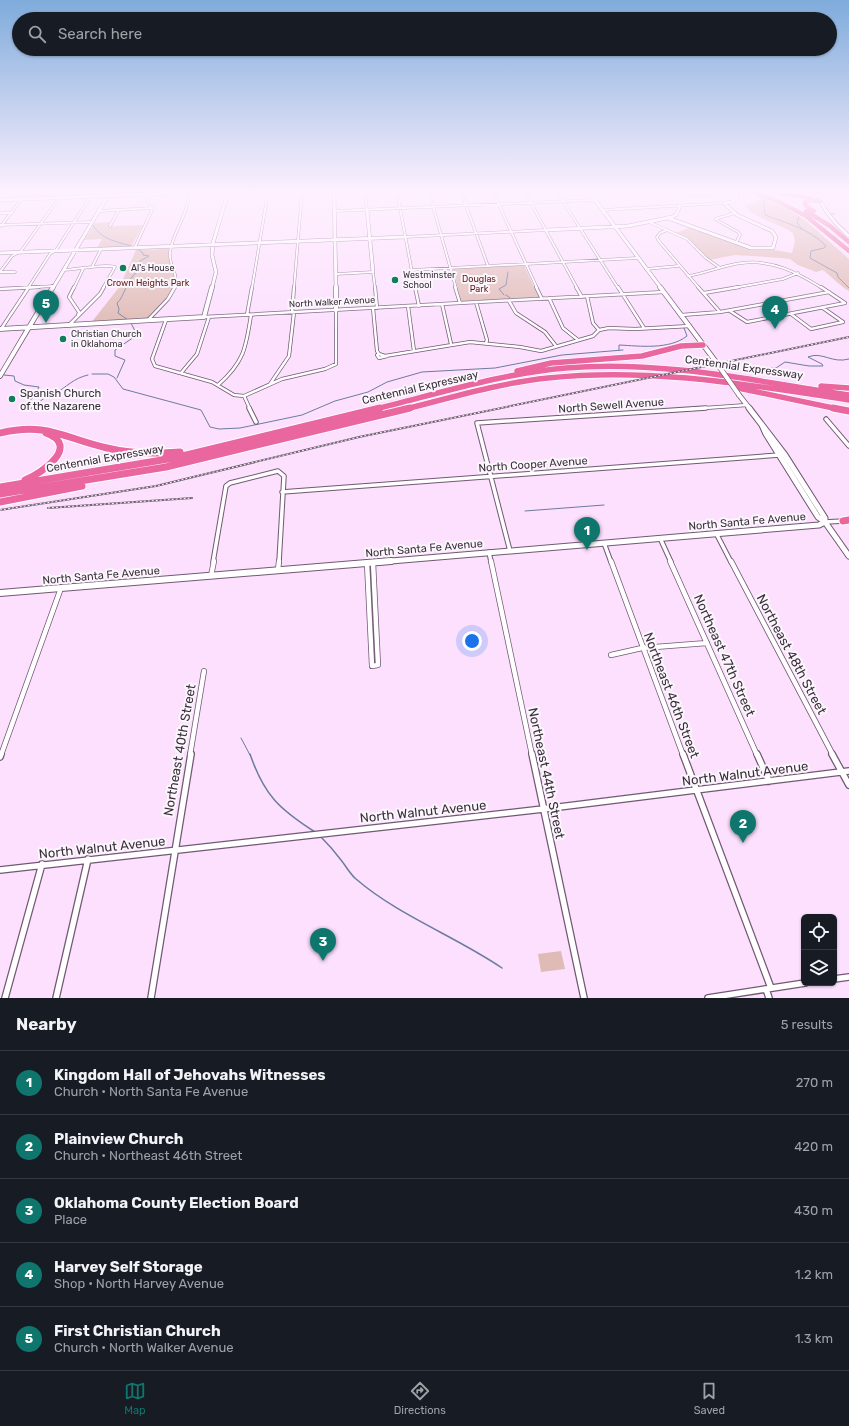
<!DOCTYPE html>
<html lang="en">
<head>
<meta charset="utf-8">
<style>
	:root { --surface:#171b24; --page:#242831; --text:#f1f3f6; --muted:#9ea1a6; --line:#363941; --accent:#0f766e }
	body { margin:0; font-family:Rubik,sans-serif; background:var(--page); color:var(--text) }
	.controls { position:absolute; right:12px; bottom:12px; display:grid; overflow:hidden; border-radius:6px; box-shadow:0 1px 3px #0004 }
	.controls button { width:36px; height:36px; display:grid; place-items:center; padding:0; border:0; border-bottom:1px solid var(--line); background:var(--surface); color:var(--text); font:20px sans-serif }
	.you { position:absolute; left:472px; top:641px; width:14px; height:14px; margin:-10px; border:3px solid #fff; border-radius:50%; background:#1a73e8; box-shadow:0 0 0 6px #1a73e833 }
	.badge { display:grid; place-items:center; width:26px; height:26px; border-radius:50%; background:var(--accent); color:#fff; font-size:13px; font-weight:700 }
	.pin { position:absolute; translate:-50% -33px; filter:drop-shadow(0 1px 2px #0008) }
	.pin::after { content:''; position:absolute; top:21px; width:14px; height:12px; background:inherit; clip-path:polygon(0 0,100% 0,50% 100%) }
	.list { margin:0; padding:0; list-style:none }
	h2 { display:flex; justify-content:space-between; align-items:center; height:52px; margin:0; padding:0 16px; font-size:17px }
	h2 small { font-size:13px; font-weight:400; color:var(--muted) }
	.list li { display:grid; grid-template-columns:26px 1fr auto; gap:12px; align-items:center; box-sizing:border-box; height:64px; padding:0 16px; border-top:1px solid var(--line) }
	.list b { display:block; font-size:15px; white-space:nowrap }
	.list p { margin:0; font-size:13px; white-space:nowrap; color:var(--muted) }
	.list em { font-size:13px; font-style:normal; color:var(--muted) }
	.icon { flex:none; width:22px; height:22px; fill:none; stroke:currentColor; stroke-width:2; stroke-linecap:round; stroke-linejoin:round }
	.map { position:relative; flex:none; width:849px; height:998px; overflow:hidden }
	.search { position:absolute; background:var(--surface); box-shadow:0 1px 3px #0004; left:12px; right:12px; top:12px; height:44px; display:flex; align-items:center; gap:10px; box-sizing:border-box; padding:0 14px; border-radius:22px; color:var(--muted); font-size:15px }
	.sheet { height:372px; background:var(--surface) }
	nav { display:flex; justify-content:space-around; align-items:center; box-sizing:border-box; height:56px; border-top:1px solid var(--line); background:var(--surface); font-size:11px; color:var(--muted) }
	nav a { display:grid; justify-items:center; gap:2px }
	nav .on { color:var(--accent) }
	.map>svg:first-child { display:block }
	.green { fill:#dfbbb5 }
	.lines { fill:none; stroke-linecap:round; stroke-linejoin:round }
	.stream-far1 { stroke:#6c7c9e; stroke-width:1 }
	.stream { stroke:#6c7c9e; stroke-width:1.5 }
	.street-far4-casing { stroke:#715973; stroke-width:3 }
	.street-far3-casing { stroke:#715973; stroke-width:4 }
	.street-far2-casing { stroke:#715973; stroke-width:5.5 }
	.street-far1-casing { stroke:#715973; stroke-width:6 }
	.street-casing { stroke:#715973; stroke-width:8 }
	.secondary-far3-casing { stroke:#715973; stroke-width:4 }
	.secondary-far2-casing { stroke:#715973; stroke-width:5.5 }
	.secondary-far1-casing { stroke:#715973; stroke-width:7 }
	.secondary-casing { stroke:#715973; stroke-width:8 }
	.highway-far2-casing { stroke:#fff; stroke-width:5.5 }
	.highway-far1-casing { stroke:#fff; stroke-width:7 }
	.highway-casing { stroke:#fff; stroke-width:9 }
	.street-far4 { stroke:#fff; stroke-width:2 }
	.street-far3 { stroke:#fff; stroke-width:2.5 }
	.street-far2 { stroke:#fff; stroke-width:3.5 }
	.street-far1 { stroke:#fff; stroke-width:4.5 }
	.street { stroke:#fff; stroke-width:5.5 }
	.secondary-far3 { stroke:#fff; stroke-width:3 }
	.secondary-far2 { stroke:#fff; stroke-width:4 }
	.secondary-far1 { stroke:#fff; stroke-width:5 }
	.secondary { stroke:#fff; stroke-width:6 }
	.highway-far2 { stroke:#ea669f; stroke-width:4.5 }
	.highway-far1 { stroke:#ea669f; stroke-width:5.5 }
	.highway { stroke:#ea669f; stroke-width:7 }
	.rail-casing { stroke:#706071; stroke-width:2 }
	.rail { stroke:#fbf6fc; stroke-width:1; stroke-dasharray:2; stroke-linecap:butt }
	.secondary-bridge-casing { stroke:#715973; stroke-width:5.5; stroke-linecap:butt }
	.secondary-bridge { stroke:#fff; stroke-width:4 }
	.poi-dot { fill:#107e59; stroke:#fbf6fc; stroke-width:1.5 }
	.labels { text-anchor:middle; stroke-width:4; stroke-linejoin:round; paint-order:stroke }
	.far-poi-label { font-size:9px; fill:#3a2f3b; stroke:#fbf6fc; text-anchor:start }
	.far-park-label { font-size:9px; fill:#5f1a16; stroke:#fbf6fc }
	.far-street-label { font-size:9px; fill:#3a2f3b; stroke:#fbf6fc }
	.street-label { font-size:11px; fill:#3a2f3b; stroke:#fbf6fc }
	.poi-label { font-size:11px; fill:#3a2f3b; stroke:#fbf6fc; text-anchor:start }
	.near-street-label { font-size:13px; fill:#3a2f3b; stroke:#fbf6fc }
</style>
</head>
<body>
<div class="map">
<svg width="849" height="998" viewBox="0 0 849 998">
	<rect width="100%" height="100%" fill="#fce0fe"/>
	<path class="green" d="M44 192H93L91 196 39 198Z
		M680 192H715L718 198 682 197Z
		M764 198 781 205 805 220 849 259V291C839 285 832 277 823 270L816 272 798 265 790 259 782 258 735 255 709 260 692 242 676 233 691 227 753 249 774 250 792 253 795 241 793 233C778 223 757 220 745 206Z
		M110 222 108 226 143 225 131 247 97 248 102 239 84 240 95 223Z
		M169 249 168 255 174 273 175 282 169 295 161 305 148 318 91 323 120 286 136 250Z
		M524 265 539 298 461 301 453 269Z
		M561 951 565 969 541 972 538 954Z"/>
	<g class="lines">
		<path class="stream-far1" d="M763 198 765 215C786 223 810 229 826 246L824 248 811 251 810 258 837 273 838 277 849 288
			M831 214H835
			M799 217 797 223 803 230
			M93 225C102 240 115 241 131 246
			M504 295 499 289 506 285 508 272
			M506 295 510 298
			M128 320 118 313 119 309 117 303C124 298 126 280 138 271L136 269 140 261 149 256 143 255V253L139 250
			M619 350V345C640 346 669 350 687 336L684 328
			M747 369 776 368 785 362 809 366H823L822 364 808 357C822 351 832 364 849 359
			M92 374H108L114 377 123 389 201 410 210 427 219 429 240 428 302 415 335 401 368 392 387 382 422 372 495 368 562 355 623 350
			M4 375 14 376 15 381 24 385 39 387 34 397 25 404 24 409C34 410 36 404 43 399 46 397 51 396 55 394 66 387 74 378 88 375
			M117 378 125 360 115 356V350L137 335 131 323
			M525 511 604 505
			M241 738 250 755"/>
		<path class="stream" d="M250 754C264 795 279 809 315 832
			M321 837C328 844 335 852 341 860 346 866 350 874 356 879 399 916 455 936 502 968"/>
		<defs>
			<path id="street-far4" d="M365 192 367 210
				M397 192 415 288
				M429 192 456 288
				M461 192 488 266
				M493 192 537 288
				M525 192 577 288
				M557 192 618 288
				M602 210 724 203
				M98 211 152 208
				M335 211 595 200
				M0 213H12
				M735 213 715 219 738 232 740 235 736 243
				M649 222 687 239 706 258 720 268
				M0 225 92 222
				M1 226 27 192
				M110 226 119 210
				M667 230 660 233 657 237 658 240 699 288
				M405 237 546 230
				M135 247 152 210 147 200 149 192
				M92 267 101 249
				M646 269 678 266
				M63 270C77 270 104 263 115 267L103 288
				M412 270 637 258
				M0 272 12 256 21 251 59 198
				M0 272H15
				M336 274 373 272 375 288
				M688 276C706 273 724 265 742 263 772 259 798 273 822 288
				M21 288 54 286
				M28 288 50 254 56 250 91 196
				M74 288 83 269
				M174 288C180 274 168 265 170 252 173 231 189 214 189 192
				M252 288 268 192
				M294 288 302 192
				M733 288 783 279 798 273"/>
			<path id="street-far3" d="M74 287 69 297 79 312 78 316
				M375 287 377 308
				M415 287 419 306
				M455 287 460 303
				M536 287 542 299
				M576 287 582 297
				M618 287 644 328
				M698 287 720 312
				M821 287 845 303
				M0 289 39 287
				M704 293 739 287
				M587 296 593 323 599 330
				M549 298 563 328 578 340
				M509 301 516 313 545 332 556 346
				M476 302 487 340 486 343
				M442 304 451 344
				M408 306 414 351
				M373 308 377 351 379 354 385 356 470 342 520 347 541 351 593 336 599 330 609 328 635 329 690 326
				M823 308 843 322
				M730 311 747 322 845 303
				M292 313 294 287
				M791 314 811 329 843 322
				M247 315 252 287
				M682 315 720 312 829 292
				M204 317 664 292
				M148 320 168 299 175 287
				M166 320 152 359 155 366 212 382 234 395 244 396 282 379 325 369 336 364V310
				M69 325 100 294 104 287
				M1 329 29 287
				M379 354 377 355 379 358 387 356
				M181 373 197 354 209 317
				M270 384 289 356 294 312
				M218 385C244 362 246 348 251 315
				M244 396 250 409
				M691 409 747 405"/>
			<path id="street-far2" d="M249 408 256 422
				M826 419 849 446
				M282 492 780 455
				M825 522 844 521
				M716 533 731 562
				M660 538 671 562
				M604 543 611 562
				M510 551 477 423 706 408
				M489 552 491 562
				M213 562 226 486 230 483 278 471 284 476 279 562"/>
			<path id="street-far1" d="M491 561 532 755
				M611 561 683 755
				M670 561 757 755
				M731 561 833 755
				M367 563 372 666 378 665 373 562
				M278 570 279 561
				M211 576 214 561
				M611 655 642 648 707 643
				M1 755 61 588
				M190 755 204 671"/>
			<path id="street" d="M532 754 584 998
				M683 754 771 988
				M757 754 769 781
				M832 754 849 785
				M0 757 1 754
				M0 870 543 809 849 771
				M834 979 849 977
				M766 989 769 998
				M5 998 42 864
				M56 998 88 859
				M151 998 191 754
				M708 998 805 983"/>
			<path id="secondary-far3" d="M334 192 336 288
				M589 192 661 288
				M816 192C823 210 835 224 849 236
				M0 200 206 192
				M367 210 373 272
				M668 218 751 248H773L776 237 772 231 737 215 724 203 732 202 737 198V195L732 192
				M546 230 628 226 672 217 676 215 680 206
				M0 253 405 237
				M53 288 110 192
				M212 288 216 272 212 255 213 243 228 192"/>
			<path id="secondary-far2" d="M336 287V310
				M660 287 716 362
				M0 329 204 317 212 287
				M0 376 53 287
				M739 395 750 409"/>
			<path id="secondary-far1" d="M749 408 785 455 825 518V522
				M762 425 766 434 818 517 825 522 849 556
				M379 562 819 525 825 522"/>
			<path id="secondary" d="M0 593 391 561"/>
			<path id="highway-far2" d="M753 192 779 202 806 216 849 251
				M775 192 811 198
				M806 211 830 226 849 242
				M814 211 805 205V202L810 200 820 201"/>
			<path id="highway-far1" d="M517 371 551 363 642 356 681 346 703 345
				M821 386 849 388
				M738 388 838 409
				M376 409C437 394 503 373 566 368 661 360 755 381 849 395
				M406 409C453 397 500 383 548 378 649 367 750 385 849 400"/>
			<path id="highway" d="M833 408 849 411
				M0 433C48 422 63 438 107 448 131 454 155 454 180 452
				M25 480C42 473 81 446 46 433
				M0 487 174 458 380 408
				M0 494 166 467 410 408
				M0 502 82 486
				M843 521 849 520"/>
		</defs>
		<use href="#street-far4" class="street-far4-casing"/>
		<use href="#street-far3" class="street-far3-casing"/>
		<use href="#street-far2" class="street-far2-casing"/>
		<use href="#street-far1" class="street-far1-casing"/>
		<use href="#street" class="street-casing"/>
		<use href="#secondary-far3" class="secondary-far3-casing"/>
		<use href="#secondary-far2" class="secondary-far2-casing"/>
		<use href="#secondary-far1" class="secondary-far1-casing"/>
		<use href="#secondary" class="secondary-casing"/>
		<use href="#highway-far2" class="highway-far2-casing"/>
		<use href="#highway-far1" class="highway-far1-casing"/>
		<use href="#highway" class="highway-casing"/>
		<use href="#street-far4" class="street-far4"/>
		<use href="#street-far3" class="street-far3"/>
		<use href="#street-far2" class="street-far2"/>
		<use href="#street-far1" class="street-far1"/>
		<use href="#street" class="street"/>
		<use href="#secondary-far3" class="secondary-far3"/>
		<use href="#secondary-far2" class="secondary-far2"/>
		<use href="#secondary-far1" class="secondary-far1"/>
		<use href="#secondary" class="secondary"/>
		<use href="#highway-far2" class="highway-far2"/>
		<use href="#highway-far1" class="highway-far1"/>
		<use href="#highway" class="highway"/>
		<defs>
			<path id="rail" d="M48 508 192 498
				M0 510 156 486 359 437 849 337"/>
		</defs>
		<use href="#rail" class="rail-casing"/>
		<use href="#rail" class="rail"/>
		<defs>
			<path id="secondary-bridge" d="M716 362 739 395"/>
		</defs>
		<use href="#secondary-bridge" class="secondary-bridge-casing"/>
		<use href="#secondary-bridge" class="secondary-bridge"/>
	</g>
	<linearGradient id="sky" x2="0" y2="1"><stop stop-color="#7fabdb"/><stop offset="0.58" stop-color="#fef1ff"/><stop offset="1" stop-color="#fef1ff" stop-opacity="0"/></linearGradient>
	<rect width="849" height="331" fill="url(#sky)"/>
	<g class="poi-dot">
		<circle cx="123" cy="268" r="4"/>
		<circle cx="395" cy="280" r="4"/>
		<circle cx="63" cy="339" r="4"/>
		<circle cx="12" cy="399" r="4"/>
	</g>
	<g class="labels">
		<g class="far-poi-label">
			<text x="131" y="271">Al's House</text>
			<text x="403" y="278">Westminster<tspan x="403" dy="10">School</tspan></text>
			<text x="71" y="337">Christian Church<tspan x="71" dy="10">in Oklahoma</tspan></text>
		</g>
		<g class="far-park-label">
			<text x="479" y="282">Douglas<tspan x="479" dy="10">Park</tspan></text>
			<text x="148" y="286">Crown Heights Park</text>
		</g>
		<g class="far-street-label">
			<text transform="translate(332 302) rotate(-3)" y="3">North Walker Avenue</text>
		</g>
		<g class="street-label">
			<text transform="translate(744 367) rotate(8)" y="4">Centennial Expressway</text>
			<text transform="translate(420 387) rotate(-13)" y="4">Centennial Expressway</text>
			<text transform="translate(611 405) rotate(-4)" y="4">North Sewell Avenue</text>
			<text transform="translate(105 458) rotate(-10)" y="4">Centennial Expressway</text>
			<text transform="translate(533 464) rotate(-4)" y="4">North Cooper Avenue</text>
			<text transform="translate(747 521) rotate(-5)" y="4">North Santa Fe Avenue</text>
			<text transform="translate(424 548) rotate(-5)" y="4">North Santa Fe Avenue</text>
			<text transform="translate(101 575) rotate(-5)" y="4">North Santa Fe Avenue</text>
		</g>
		<g class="poi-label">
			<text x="20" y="397">Spanish Church<tspan x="20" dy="13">of the Nazarene</tspan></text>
		</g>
		<g class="near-street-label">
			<text transform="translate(792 654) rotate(62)" y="5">Northeast 48th Street</text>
			<text transform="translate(725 655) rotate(66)" y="5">Northeast 47th Street</text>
			<text transform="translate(672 695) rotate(69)" y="5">Northeast 46th Street</text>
			<text transform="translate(179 750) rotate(-80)" y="5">Northeast 40th Street</text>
			<text transform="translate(547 773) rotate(78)" y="5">Northeast 44th Street</text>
			<text transform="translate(745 773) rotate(-7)" y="5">North Walnut Avenue</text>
			<text transform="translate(423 811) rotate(-6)" y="5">North Walnut Avenue</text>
			<text transform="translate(102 847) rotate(-6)" y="5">North Walnut Avenue</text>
		</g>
	</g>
</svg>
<div class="controls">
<button><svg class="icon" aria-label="locate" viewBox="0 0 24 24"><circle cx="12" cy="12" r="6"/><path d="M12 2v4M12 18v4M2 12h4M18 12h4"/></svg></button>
<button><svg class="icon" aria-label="layers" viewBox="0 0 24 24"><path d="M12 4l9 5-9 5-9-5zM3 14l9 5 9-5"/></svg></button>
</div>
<div class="you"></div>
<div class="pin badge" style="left:587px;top:550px">1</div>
<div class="pin badge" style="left:743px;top:843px">2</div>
<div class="pin badge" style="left:323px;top:961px">3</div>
<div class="pin badge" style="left:775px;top:329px">4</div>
<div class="pin badge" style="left:46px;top:323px">5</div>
<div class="search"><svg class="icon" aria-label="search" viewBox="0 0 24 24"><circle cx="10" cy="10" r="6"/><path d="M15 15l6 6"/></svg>Search here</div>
</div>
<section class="sheet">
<h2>Nearby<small>5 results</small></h2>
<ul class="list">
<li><span class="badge">1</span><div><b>Kingdom Hall of Jehovahs Witnesses</b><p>Church · North Santa Fe Avenue</p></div><em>270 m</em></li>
<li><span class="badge">2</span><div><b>Plainview Church</b><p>Church · Northeast 46th Street</p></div><em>420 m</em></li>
<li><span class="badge">3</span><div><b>Oklahoma County Election Board</b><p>Place</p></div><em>430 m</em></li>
<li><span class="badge">4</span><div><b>Harvey Self Storage</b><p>Shop · North Harvey Avenue</p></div><em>1.2 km</em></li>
<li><span class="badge">5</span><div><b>First Christian Church</b><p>Church · North Walker Avenue</p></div><em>1.3 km</em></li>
</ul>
</section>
<nav>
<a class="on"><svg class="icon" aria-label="map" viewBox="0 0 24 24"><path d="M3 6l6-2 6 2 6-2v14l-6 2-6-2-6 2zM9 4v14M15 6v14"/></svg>Map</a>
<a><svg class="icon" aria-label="directions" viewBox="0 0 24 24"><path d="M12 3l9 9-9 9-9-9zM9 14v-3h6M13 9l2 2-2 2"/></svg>Directions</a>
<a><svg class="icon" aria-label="saved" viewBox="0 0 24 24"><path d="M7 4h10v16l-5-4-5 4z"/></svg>Saved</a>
</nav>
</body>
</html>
